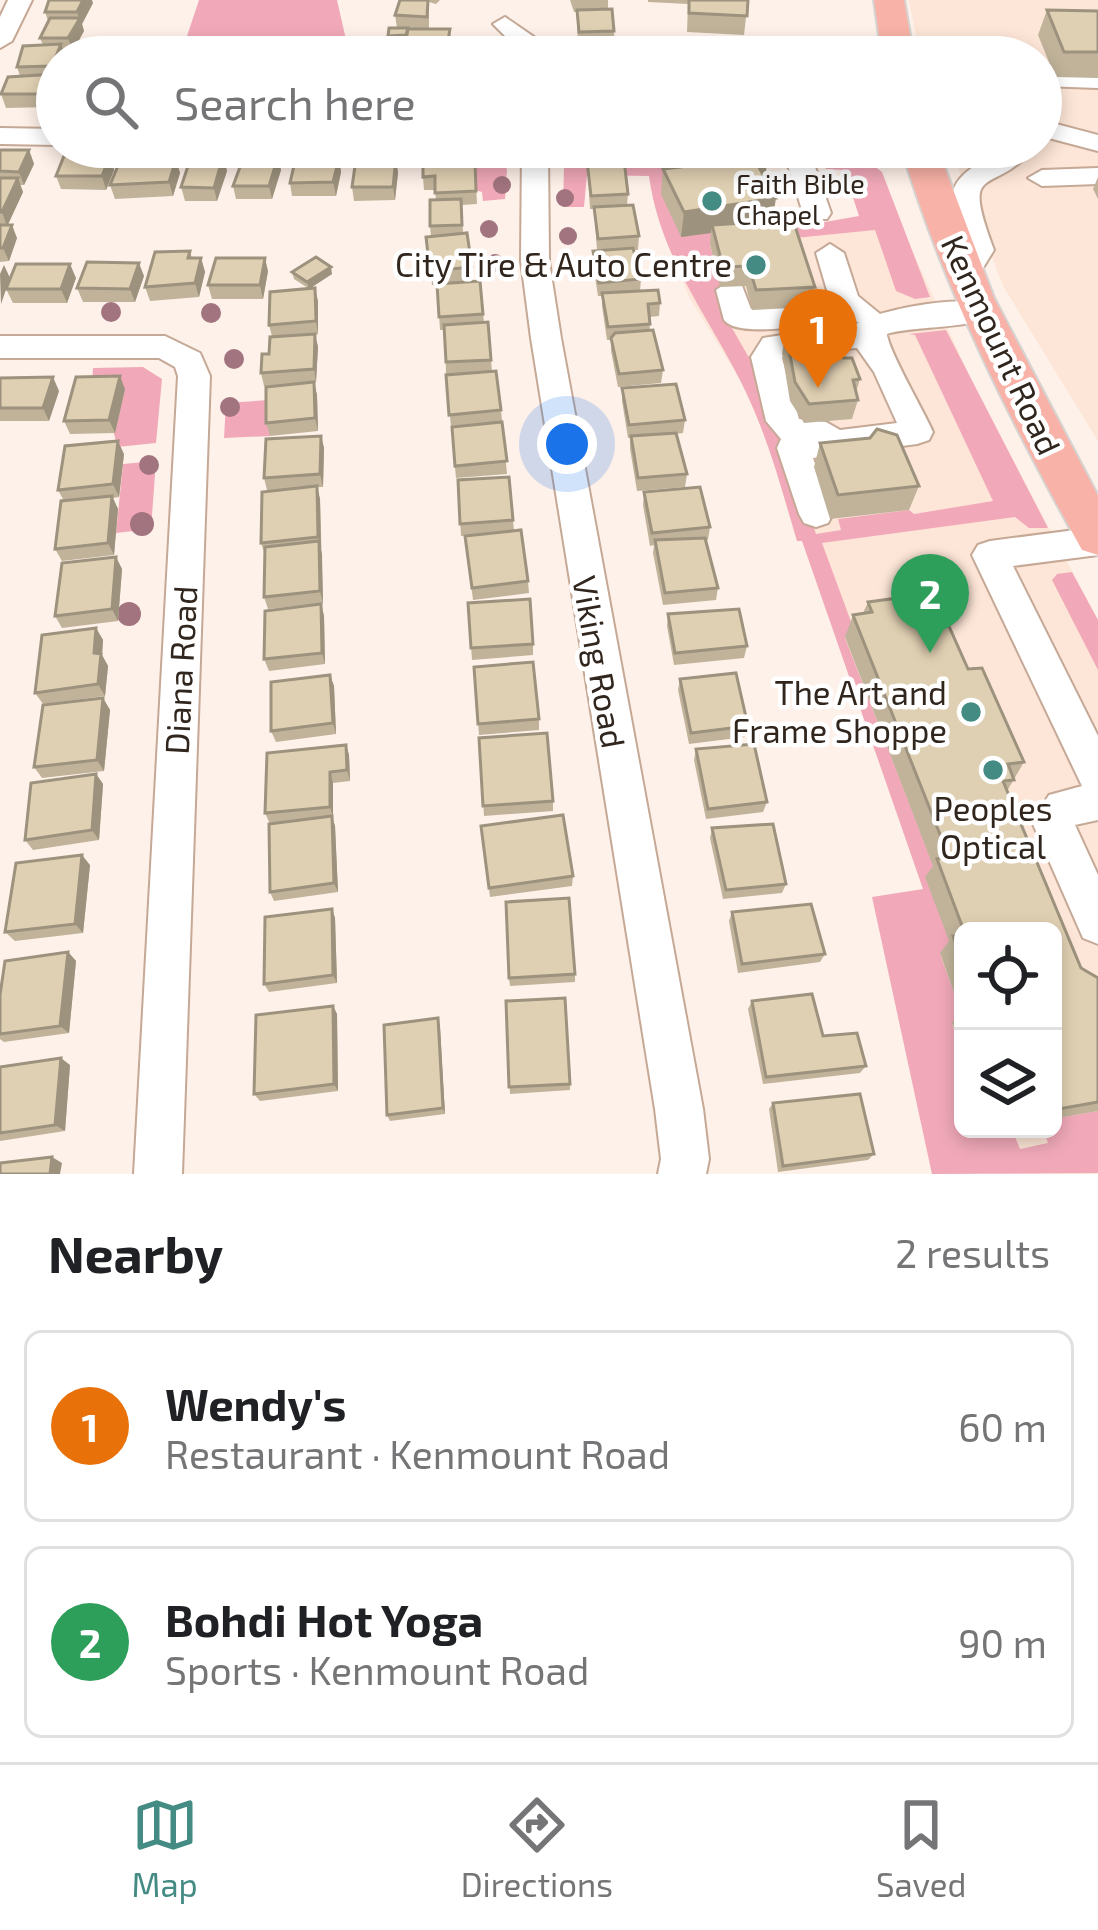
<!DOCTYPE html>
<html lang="en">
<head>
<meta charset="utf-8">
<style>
	:root { --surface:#fff; --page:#f6f6f6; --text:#202124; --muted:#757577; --line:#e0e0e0; --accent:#448b84 }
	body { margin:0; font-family:"Exo 2",sans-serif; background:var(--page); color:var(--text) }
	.controls { position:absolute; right:36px; bottom:36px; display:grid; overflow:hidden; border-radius:18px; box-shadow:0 6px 18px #0003 }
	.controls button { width:108px; height:108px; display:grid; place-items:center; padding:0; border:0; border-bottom:3px solid var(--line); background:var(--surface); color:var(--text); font:60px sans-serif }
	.you { position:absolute; left:567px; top:444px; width:42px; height:42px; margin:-30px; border:9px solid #fff; border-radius:50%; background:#1a73e8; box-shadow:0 0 0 18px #1a73e833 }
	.badge { display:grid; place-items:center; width:78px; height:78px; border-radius:50%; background:var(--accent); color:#fff; font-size:39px; font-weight:700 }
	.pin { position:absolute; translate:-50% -99px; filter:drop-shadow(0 3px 6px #0008) }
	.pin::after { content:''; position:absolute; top:63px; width:42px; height:36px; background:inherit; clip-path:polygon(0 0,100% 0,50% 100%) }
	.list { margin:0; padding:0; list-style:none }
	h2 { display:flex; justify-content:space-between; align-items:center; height:156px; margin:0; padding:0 48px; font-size:51px }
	h2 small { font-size:39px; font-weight:400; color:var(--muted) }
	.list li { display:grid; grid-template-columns:78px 1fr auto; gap:36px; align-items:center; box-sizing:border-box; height:192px; margin:0 24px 24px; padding:0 24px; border:3px solid var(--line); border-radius:18px }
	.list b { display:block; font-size:45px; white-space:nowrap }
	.list p { margin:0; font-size:39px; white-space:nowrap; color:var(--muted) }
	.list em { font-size:39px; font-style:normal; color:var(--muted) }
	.icon { flex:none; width:66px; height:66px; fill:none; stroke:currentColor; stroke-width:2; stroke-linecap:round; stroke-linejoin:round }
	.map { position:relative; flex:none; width:1098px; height:1174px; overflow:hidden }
	.search { position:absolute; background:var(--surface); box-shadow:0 6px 18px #0003; left:36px; right:36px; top:36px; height:132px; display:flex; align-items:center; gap:30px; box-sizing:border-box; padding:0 42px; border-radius:66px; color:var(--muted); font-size:45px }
	.sheet { height:588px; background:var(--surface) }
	nav { display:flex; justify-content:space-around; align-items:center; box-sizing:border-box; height:168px; border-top:3px solid var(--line); background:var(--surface); font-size:33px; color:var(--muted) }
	nav a { display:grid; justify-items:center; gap:6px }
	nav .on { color:var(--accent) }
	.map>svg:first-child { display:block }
	.built { fill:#fde6d7 }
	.green { fill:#f1a9b9 }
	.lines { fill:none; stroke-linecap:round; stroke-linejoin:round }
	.minor-casing { stroke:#c5a895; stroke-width:4 }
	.major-casing { stroke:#d6d4d2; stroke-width:4 }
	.minor { fill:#fff; fill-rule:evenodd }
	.major { fill:#f8b2a7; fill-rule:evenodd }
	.tree { fill:#a1747f }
	.wall { fill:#c1b39a }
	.shaded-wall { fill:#9d927d }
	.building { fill:#e0d0b3; stroke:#9d927d; stroke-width:3 }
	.poi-dot { fill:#448b84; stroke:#fff; stroke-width:4.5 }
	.labels { text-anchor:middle; stroke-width:9; stroke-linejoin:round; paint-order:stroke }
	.far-poi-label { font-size:27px; fill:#31261e; stroke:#fff; text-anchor:start }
	.poi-label { font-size:33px; fill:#31261e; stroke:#fff; text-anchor:end }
	.street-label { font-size:33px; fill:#31261e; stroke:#fff }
</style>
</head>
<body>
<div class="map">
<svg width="1098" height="1174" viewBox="0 0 1098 1174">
	<rect width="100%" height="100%" fill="#fef1e9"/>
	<path class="built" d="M909 0H1098V441L1003 286 950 147H1041V57H920Z
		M900 224 976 390 1098 620V1173L1093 1174H989L975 1129H1053V931H963V1090L923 890 898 809 825 601 802 541H797L766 437 740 380 689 297 668 243Z"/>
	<path class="green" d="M199 0H337L350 57 182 51Z
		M435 156 496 159 507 169 505 199 483 201 482 192 431 178Z
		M578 159 666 160 667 194 726 230 710 245 732 328 748 356H757L816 534 841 530 838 519 909 510 914 514 993 501 915 335 909 334 946 330 1048 528H1029L1015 517 822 543 853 627 845 638 937 875 952 951 940 954 963 1018 952 1024 963 1056V1129H1012L1020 1149 1048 1143 1043 1129H1053V1119L1098 1111V1173L932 1174 872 897 923 889 802 541H797C781 487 767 434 742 384 706 312 660 257 649 176L587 175 584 207H563L564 166Z
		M825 161 870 163 882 172 930 297 915 299 896 291 875 230 795 238 791 228 859 216 844 170 826 169Z
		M143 367 162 379 156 443 117 447C113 415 90 403 93 368Z
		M269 400 270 436 224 438 226 403Z
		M156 461 151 529 116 533 123 464Z
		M1072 572 1098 620V670L1052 580 1057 574Z"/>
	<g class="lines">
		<defs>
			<path id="minor" d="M8 0H32L12 41 0 48V17Z
				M505 17 534 37 540 57H516L513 44 493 24Z
				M1041 72 1098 74V88L1041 86Z
				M1041 120 1098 135V151L1041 136Z
				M0 128 57 129V145L0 144Z
				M522 147H548L549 261 561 338 703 1109 709 1159 706 1174H658L661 1159 655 1109 531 338 521 261Z
				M782 147H808L831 213 827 219H807L803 213Z
				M1004 147H1036C991 199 960 159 994 250L973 284H953L948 277 966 250C943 184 946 183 1004 147Z
				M1098 168V184L1042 186 1028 178 1042 170Z
				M830 244 844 253 858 296 880 314C904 307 979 291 995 312 981 330 913 325 887 334 888 350 924 411 933 432L929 440 917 444 813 458 833 514 828 523 816 527 804 523 799 514 777 448 781 439 766 421 751 357 763 338 859 323 843 314C823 325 738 339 724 320L716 290 731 280 741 283 751 309 816 303 829 297 816 253ZM857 348 874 372 897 423 840 430 826 422 799 419 782 358 785 354Z
				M0 336H165L200 353 210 376 182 1174H134L178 376 175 367 159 358H0Z
				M1098 527V555L1013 566 1098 736V820L1075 825 1098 875V944L1083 938 1032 822 1049 795 1082 786 972 555 978 545 990 541Z"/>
			<path id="major" d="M874 0H904L914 57H882Z
				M901 147H937L994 298 1098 496V555L1082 550C1010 420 944 290 901 147Z"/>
		</defs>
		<use href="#minor" class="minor-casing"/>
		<use href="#major" class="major-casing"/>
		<use href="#minor" class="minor"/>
		<use href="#major" class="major"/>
	</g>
	<g class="tree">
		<circle cx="502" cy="185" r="9"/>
		<circle cx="565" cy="198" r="9"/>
		<circle cx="489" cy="229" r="9"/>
		<circle cx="568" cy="236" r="9"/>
		<circle cx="495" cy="263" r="9"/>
		<circle cx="111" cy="312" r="10"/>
		<circle cx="211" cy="313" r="10"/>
		<circle cx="234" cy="359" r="10"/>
		<circle cx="230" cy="407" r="10"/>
		<circle cx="149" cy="465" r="10"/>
		<circle cx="142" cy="524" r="12"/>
		<circle cx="129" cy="614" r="12"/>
	</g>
	<path class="wall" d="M400 0H440L436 4 429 2V29H450L451 43 448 57H406L405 42 389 43 388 36 397 28 395 15Z
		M570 0H608V9H612L616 57H578L577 12H574Z
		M648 0H748L744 35 687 32 688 4 648 2Z
		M93 3 82 24 84 31 73 51H64L57 57V98L51 107 6 108 1 94 20 76 17 67 43 45 40 38 48 21 45 12Z
		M1047 10 1098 11V78L1055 77 1038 35Z
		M0 150H29L34 164 24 185H20L23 192 8 225 17 238 9 261 0 262Z
		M110 156 114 170 106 190 61 189 56 176Z
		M223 157 227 171 217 201H185L181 187Z
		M278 157 281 170 272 199H236L233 186Z
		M339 158 341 172 336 196H292L290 183Z
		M676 158 765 178 772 221 815 287 810 307 752 310 746 286 720 287 710 244 711 233 681 237 661 194 663 169 675 167Z
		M396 159 398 173 395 200 354 201 352 187Z
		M176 160 180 173 173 196 115 199 110 185Z
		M587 161 628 194 627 205 639 236 638 250H634L641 279 640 291 660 303 659 316 649 317 650 330 663 370 661 383 618 387 611 351V340H607L602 306V296H598L593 264V251L597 250 594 209H590Z
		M475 162 477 204 462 205 463 233 472 267 473 281 432 285 426 237 431 236 430 226 436 200 435 190H424L423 177Z
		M1098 177V199L1093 189Z
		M190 251 192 258H201L205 272 199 297 150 301 145 287Z
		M268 271 263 299H212L208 285Z
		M292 272 332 274 310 288 318 301V334L315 335 318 347 316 382 314 383 317 395 318 431 270 436 266 423 286 385 264 386 261 373 269 354 272 336 269 325 308 288 294 279Z
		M144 276 135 302H83L77 288Z
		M76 278 67 303H13L6 289Z
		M480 281 484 323 488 322 492 372 501 410 507 474 456 478 446 375 445 330H440L437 284Z
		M786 333 843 358 860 379 856 392 858 400 852 419 804 423 790 401 782 353Z
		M0 378 59 391 49 421H0Z
		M622 388 685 420 683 433 676 434 687 474 685 487 637 491 630 449V438H628L622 401Z
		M125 389 115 433 70 434 64 421Z
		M321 436 324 448 323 487H317L320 499 323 603 268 609 264 597 265 554 261 543 267 490 264 478Z
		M820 443 919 486 909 510 830 519 814 467Z
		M124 454 119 497 113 498 118 509 114 555 62 561 55 549 64 501 58 490Z
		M458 480 513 520 514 531 528 581 529 593 473 600 465 536 472 535 461 536Z
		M644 492 710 527 708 540H706L718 588 716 600 663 605 653 553 654 545 650 546 643 505Z
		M116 557 122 569 118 621 62 628 55 616Z
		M868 602 903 609 968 669 1024 762 1007 791 1081 968 1098 978V1111L1053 1119V931H963V1056L952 1023 961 1013 940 953 949 941 925 877 933 866 845 637 853 615 863 613Z
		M468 603 533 644V655L472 660Z
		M321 604 324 616 325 664 269 671 264 659Z
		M668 614 747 646 744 658 674 665 667 626Z
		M96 628 103 640 102 655 108 666 105 696 43 704 35 693Z
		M474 667 539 719V730L479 735Z
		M330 675 334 686 336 734 276 742 271 731Z
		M680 679 748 726 745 737 689 744 678 690Z
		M103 698 110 710 104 771 42 778 34 767Z
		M479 738 553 801V811L484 816Z
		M346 745 349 755 350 781 333 783V817H332L335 826 338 892 274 901 270 892V824L265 813Z
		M696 749 767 802 763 812 706 819 694 760Z
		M96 774 103 784 99 840 33 850 25 840Z
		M481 826 573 876 572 886 490 897Z
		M712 828 786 884 782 893 723 899 710 838Z
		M90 865 83 933 15 941 5 932Z
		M332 909 335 918 337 983 269 992 264 984Z
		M732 912 825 954 820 962 738 973 729 921Z
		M68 952 76 961 69 1033 4 1042 0 1039V995Z
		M575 974V982L510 986 509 978Z
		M506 1001 570 1084V1090L510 1094Z
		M752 1001 823 1036 866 1066 860 1073 763 1084 748 1009Z
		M333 1006 337 1014 338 1091 260 1101 254 1094Z
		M438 1018 445 1114 390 1121 387 1115Z
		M70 1065 65 1131 0 1141V1067Z
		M773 1103 874 1154 868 1160 778 1172 769 1109Z"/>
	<path class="shaded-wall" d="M83 0H92L93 3 82 24 84 31 73 51 68 38 79 19 77 12Z
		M61 44 66 57H57V98L51 107 46 94 56 78 52 66Z
		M29 150 34 164 24 185 19 172Z
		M110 156 114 170 106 190 102 176Z
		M223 157 227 171 217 201 214 188Z
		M278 157 281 170 272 199 269 186Z
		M339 158 341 172 336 196 333 182Z
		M768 158 764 184 755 160Z
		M396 159 398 173 395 200 393 187Z
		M176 160 180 173 173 196 169 182Z
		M18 178 23 192 7 226 2 212Z
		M776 198 772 224 712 225 711 233 681 237 684 212Z
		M12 225 17 238 9 261 3 248Z
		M201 258 205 272 199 297 195 283Z
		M265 258 268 271 263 299 260 285Z
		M139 263 144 276 135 302 130 289Z
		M70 264 76 278 67 303 61 289Z
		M4 265 10 278 1 304 0 274Z
		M331 267 332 274 309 289 307 282Z
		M315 288 318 301V334L316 321Z
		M315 334 318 347 316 382 314 369Z
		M120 376 125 389 115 433 109 420Z
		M53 377 59 391 49 421 43 408Z
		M314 382 317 395 318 431 315 418Z
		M321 436 324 448 323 487 320 474Z
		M118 441 124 454 119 497 113 484Z
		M317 486 320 499 321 549 318 537Z
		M112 496 118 509 114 555 108 543Z
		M319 541 322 554 323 603 320 591Z
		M116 557 122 569 118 621 112 609Z
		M321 604 324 616 325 664 322 653Z
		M96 628 103 640 102 655 108 666 105 696 98 684 94 653Z
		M330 675 334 686 336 734 333 723Z
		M103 698 110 710 104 771 97 760Z
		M346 745 349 755 350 781 347 770Z
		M330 772 333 783V817L330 807Z
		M96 774 103 784 99 840 92 830Z
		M332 816 335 826 338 892 334 883Z
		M82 855 90 865 83 933 75 924Z
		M332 909 335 918 337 983 333 975Z
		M68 952 76 961 69 1033 60 1026Z
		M333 1006 337 1014 338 1091 334 1084Z
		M438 1018 440 1026 445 1114 443 1108Z
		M61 1058 70 1065 65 1131 55 1125Z
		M52 1157 62 1163 60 1174H50Z"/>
	<path class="building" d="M49 0H83L77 12H45Z
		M400 0H428L427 17 395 15Z
		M689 0H748L747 16 689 13Z
		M612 9 614 31 579 32 577 10Z
		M1047 10 1098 11V52H1064Z
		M50 18H80L68 38H40Z
		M389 28H408L406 35 388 36Z
		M408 29H450L447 46 405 45Z
		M614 38 616 57H579L578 39Z
		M61 44 52 66 17 67 23 46Z
		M153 45 169 46 163 57H146Z
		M57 74 46 94H1L8 77Z
		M749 147H762L768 158 755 160 776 198 684 212 663 169 680 167 676 158Z
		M0 150H29L19 172 0 171Z
		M64 156H110L102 176H56Z
		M122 156 176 160 169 182 110 185Z
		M244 156 278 157 269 186H233Z
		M191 157H223L214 188 181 187Z
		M296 157 339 158 333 182 290 183Z
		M356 159H396L393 187H352Z
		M624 160 628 194 591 196 587 161Z
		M475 162 476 191 435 193V176L423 177V165Z
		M0 178H18L2 212H0Z
		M461 199 462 225 430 226V200Z
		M633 205 639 236 598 239 594 207Z
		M793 220 815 287 756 290 749 266 723 267 712 225Z
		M0 225H12L3 248H0Z
		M467 233 472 267 430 271 426 237Z
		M633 248 641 279 599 283 593 251Z
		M190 251 188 258H201L195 283 145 287 155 252Z
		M316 257 331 267 307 282 292 272Z
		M216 258H265L260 285H208Z
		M87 262 139 263 130 289 77 288Z
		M16 264H70L61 289H6Z
		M480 281 483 314 439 317 437 284Z
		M315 288 316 321 269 325 270 292Z
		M658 290 660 303 648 304 650 324 608 327 602 293Z
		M488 322 491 360 446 362 444 325Z
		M832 329 843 358H852L860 379 853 380 858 400 809 404 795 382 786 333Z
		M653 330 663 370 619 374 611 338 615 333Z
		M315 334 314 369 261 373 262 354H269L270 337Z
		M496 371 501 410 449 415 446 375Z
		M120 376 109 420 64 421 76 377Z
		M53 377 43 408H0V378Z
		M314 382 315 418 266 423V387Z
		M676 384 685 420 629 425 622 388Z
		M502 422 507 461 455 466 452 427Z
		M877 429 897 435 919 486 838 495 820 443 870 438Z
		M676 433 687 474 638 478 631 436Z
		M321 436 320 474 264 478 266 439Z
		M118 441 113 484 58 490 65 446Z
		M509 477 513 520 460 524 458 480Z
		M317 486 318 537 261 543 262 492Z
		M700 487 710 527 652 533 644 492Z
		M112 496 108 543 55 549 61 501Z
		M521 530 528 581 472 588 465 536Z
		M705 538 718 588 665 593 655 540Z
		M319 541 320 591 264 597 265 547Z
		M116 557 112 609 55 616 62 563Z
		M898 598 903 609 939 604 968 669 982 668 1024 762 1008 764 1014 780 1003 781 1081 968 1098 978V1102L1053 1110V931H964L937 859 949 857 853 615 872 612 868 602Z
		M530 599 533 644 471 648 468 603Z
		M321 604 322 653 264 659 265 611Z
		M739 609 747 646 675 653 668 614Z
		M96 628 94 653 101 654 98 684 35 693 42 635Z
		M533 662 539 719 478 724 474 667Z
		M736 673 748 726 691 733 680 679Z
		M330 675 333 723 271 731V682Z
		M103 698 97 760 34 767 43 705Z
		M547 733 553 801 483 806 479 738Z
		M754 744 767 802 708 809 696 749Z
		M346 745 347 770 330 772V807L265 813 267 753Z
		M96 774 92 830 25 840 31 783Z
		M563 815 573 876 489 888 481 826Z
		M332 816 334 883 270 892 269 824Z
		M773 824 786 884 726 890 712 828Z
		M82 855 75 924 5 932 16 863Z
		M569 898 575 974 509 978 506 902Z
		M811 904 825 954 742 964 732 912Z
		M332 909 333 975 264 984 265 917Z
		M963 935V965L953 936Z
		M68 952 60 1026 0 1034V995L5 961Z
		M812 994 823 1036 857 1033 866 1066 766 1077 752 1001Z
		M565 998 570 1084 509 1087 506 1001Z
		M333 1006 334 1084 254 1094 256 1015Z
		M438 1018 443 1108 387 1115 384 1025Z
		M61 1058 55 1125 0 1133V1067Z
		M860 1094 874 1154 783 1166 773 1103Z
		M52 1157 50 1174H0V1163Z"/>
	<g class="poi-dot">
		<circle cx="712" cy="201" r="12"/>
		<circle cx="756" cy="265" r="12"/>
		<circle cx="971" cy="712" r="12"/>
		<circle cx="993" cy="770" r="12"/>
	</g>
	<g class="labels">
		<g class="far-poi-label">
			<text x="736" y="194">Faith Bible<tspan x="736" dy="31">Chapel</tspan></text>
		</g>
		<g class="poi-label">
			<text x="732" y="277">City Tire &amp; Auto Centre</text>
			<text x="947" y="705">The Art and<tspan x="947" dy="38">Frame Shoppe</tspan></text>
			<text x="993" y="821" text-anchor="middle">Peoples<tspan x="993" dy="38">Optical</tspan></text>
		</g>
		<g class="street-label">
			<text transform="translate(1001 345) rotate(65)" y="12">Kenmount Road</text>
			<text transform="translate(599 662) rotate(80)" y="12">Viking Road</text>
			<text transform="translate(181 670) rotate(-87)" y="12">Diana Road</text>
		</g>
	</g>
</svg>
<div class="controls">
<button><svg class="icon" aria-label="locate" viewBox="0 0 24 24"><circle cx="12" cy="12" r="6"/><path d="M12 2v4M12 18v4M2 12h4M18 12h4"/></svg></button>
<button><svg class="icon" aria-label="layers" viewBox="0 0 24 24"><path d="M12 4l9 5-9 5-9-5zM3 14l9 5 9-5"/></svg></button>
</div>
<div class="you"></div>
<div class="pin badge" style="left:818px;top:388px;background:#e8710a">1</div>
<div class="pin badge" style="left:930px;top:653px;background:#2e9e5b">2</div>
<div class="search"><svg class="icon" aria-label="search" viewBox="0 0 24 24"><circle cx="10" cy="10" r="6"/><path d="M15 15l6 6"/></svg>Search here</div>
</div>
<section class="sheet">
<h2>Nearby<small>2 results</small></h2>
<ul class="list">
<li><span class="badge" style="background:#e8710a">1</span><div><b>Wendy's</b><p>Restaurant · Kenmount Road</p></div><em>60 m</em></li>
<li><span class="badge" style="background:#2e9e5b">2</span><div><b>Bohdi Hot Yoga</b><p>Sports · Kenmount Road</p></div><em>90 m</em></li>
</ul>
</section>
<nav>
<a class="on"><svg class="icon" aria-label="map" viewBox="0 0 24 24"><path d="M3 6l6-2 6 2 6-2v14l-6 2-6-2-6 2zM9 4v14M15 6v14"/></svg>Map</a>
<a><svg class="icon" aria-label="directions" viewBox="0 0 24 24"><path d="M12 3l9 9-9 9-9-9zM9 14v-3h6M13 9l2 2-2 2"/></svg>Directions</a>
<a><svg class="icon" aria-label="saved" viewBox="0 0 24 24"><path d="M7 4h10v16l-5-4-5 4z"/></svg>Saved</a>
</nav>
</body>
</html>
